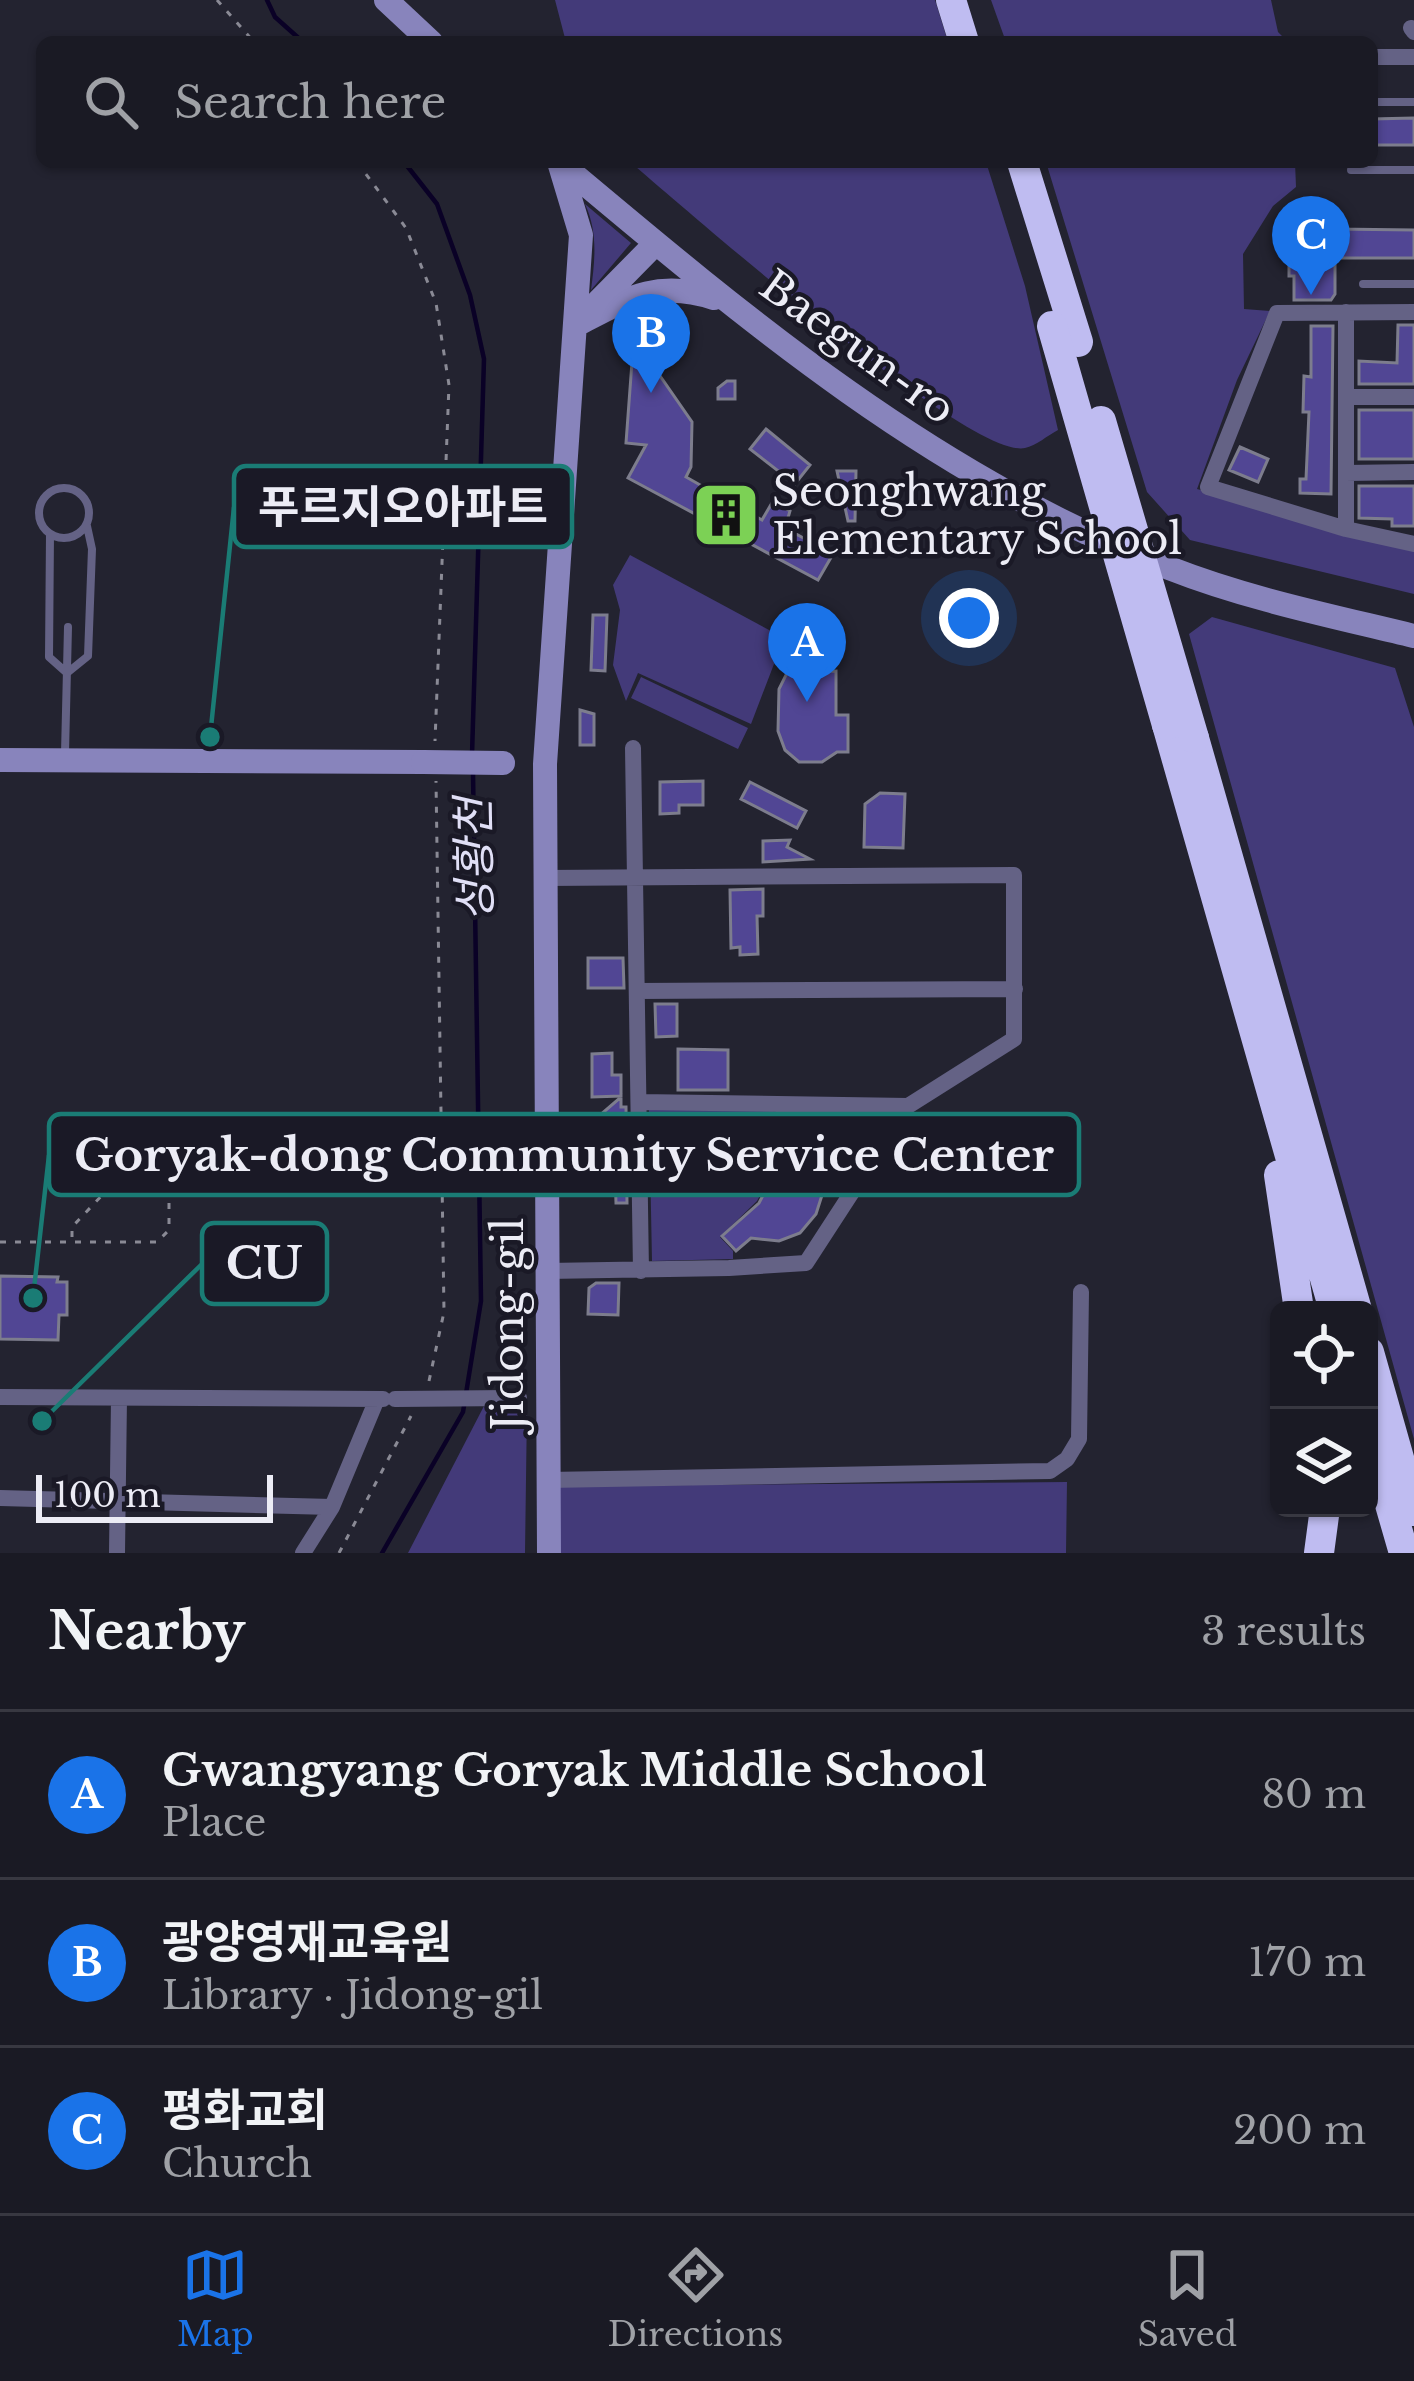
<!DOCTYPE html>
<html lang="en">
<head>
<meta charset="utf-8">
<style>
	:root { --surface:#1a1a24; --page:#23232c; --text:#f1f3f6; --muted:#9fa1a6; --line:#383841; --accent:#1a73e8 }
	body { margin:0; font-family:"Libre Baskerville","Noto Sans KR",serif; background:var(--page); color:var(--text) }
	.controls { position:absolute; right:36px; bottom:36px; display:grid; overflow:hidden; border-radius:18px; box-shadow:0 3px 9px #0004 }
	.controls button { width:108px; height:108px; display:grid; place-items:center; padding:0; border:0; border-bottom:3px solid var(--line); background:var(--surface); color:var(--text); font:60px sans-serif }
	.scale { position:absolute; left:36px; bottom:30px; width:237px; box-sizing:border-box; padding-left:12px; border:6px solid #ececf5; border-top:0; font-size:33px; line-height:42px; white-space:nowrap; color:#ececf5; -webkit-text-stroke:9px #1a1926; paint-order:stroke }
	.you { position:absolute; left:969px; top:618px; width:42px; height:42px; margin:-30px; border:9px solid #fff; border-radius:50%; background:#1a73e8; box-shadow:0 0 0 18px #1a73e833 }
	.badge { display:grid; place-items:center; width:78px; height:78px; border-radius:50%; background:var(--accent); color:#fff; font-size:39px; font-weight:700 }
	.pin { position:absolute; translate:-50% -99px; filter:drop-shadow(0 3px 6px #0008) }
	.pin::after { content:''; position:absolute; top:63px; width:42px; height:36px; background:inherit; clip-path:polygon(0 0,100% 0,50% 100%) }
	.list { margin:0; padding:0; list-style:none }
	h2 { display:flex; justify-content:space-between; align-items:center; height:156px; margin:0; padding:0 48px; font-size:51px }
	h2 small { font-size:39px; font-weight:400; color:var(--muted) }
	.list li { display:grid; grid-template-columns:78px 1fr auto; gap:36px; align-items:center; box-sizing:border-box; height:168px; padding:0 48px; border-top:3px solid var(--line) }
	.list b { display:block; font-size:45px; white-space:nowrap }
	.list p { margin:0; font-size:39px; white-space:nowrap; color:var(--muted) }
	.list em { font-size:39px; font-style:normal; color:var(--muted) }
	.icon { flex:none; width:66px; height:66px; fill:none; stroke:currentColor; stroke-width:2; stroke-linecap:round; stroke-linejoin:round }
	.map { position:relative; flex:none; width:1414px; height:1553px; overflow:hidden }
	.search { position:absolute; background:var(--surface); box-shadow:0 3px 9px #0004; left:36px; right:36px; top:36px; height:132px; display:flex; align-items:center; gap:30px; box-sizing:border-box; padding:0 42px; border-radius:18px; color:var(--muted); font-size:45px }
	.sheet { height:660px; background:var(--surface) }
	nav { display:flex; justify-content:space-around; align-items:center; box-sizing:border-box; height:168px; border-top:3px solid var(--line); background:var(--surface); font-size:33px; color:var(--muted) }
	nav a { display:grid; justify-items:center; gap:6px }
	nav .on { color:var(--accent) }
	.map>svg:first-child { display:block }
	.green { fill:#433a79 }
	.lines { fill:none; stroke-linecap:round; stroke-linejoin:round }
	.stream { stroke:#0a0126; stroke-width:4.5 }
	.building { fill:#514694; stroke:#7d7d8d; stroke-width:3 }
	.path { stroke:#8a8a95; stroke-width:3; stroke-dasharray:6 9; stroke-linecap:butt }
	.lane { stroke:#646285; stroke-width:8 }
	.street { stroke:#646285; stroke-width:16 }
	.secondary { stroke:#8884bc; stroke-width:24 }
	.highway { stroke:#bfbcf1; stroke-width:30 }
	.street-bridge { stroke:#646285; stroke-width:16 }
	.secondary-bridge { stroke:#8884bc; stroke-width:24 }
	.highway-bridge { stroke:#bfbcf1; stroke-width:30 }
	.labels { text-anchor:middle; stroke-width:9; stroke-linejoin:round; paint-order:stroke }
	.street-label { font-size:42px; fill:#ececf5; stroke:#1a1926 }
	.poi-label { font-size:42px; fill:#ececf5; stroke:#1a1926; text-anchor:start }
	.water-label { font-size:45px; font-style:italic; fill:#e0dff6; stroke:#1a1926 }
	.leader { fill:none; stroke:#1a7c75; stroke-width:4.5 }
	.callout-dot { fill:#1a7c75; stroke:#1a1926; stroke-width:4.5 }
	.callout { fill:#1a1926; stroke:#1a7c75; stroke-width:4.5 }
	.callout-label { font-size:45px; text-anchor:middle; font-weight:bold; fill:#ececf5 }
</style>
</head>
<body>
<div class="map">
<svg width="1414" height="1553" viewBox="0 0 1414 1553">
	<rect width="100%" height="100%" fill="#232330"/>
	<path class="green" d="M555 0H935L948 42H566Z
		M991 0H1271L1278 32 1288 42H1006Z
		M630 162H986L1025 286 1058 430C1048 435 1036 446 1025 448 970 460 685 208 630 162Z
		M1046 162H1295L1296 187 1273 206 1243 254 1244 309 1270 311 1237 380 1197 489 1414 548V594L1190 540 1147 492Z
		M585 204 631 243 591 290C595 260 598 232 585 204Z
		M630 555 784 638 751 724 638 673 626 701 613 665 620 610 613 585Z
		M1212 617 1395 668 1414 727V1439L1189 634Z
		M641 677 748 728 738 749 631 698Z
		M773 1108 774 1169 757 1201 720 1237 733 1251V1259L652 1261 649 1110Z
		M484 1406 527 1407 525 1553H408Z
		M1067 1482 1066 1553H560V1486Z"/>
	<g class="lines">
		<path class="stream" d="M267 0 275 17 303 42
			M404 162 437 204 470 295 484 359 472 755
			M382 1553 463 1412 481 1301 473 773"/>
	</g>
	<path class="building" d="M1414 118V145H1372V119Z
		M1289 218H1335V229L1414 230V258H1335V294L1331 300H1294V276H1289Z
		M629 318 653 324 648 341 624 335Z
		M1398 325H1414V384H1359V361L1397 363Z
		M1311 326H1333L1331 494 1300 493V479H1306L1309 412H1303L1304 376 1311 377Z
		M632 362 651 363 692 422 691 467 686 477 762 520 773 501 790 511 785 528 833 554 818 580 628 478 646 445 626 443Z
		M727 381H735V399H718V388Z
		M1359 410H1414V459H1359Z
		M766 429 810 465 795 484 750 449Z
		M1240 447 1268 459 1258 482 1229 470Z
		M837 471H856L855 521H848Z
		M1359 486H1414V526H1392V519L1359 518Z
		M593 615H607L605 671 591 670Z
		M816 658V672L836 671V715H848V752H837L822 762H799L785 750 778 731 779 689 794 659Z
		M580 710 594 714V745H580Z
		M703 781V805H679V813L660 814V782Z
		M750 782 806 811 797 828 741 799Z
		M880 793 905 794 903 848 864 847 865 804Z
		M790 840 787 847 810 859 763 862V841Z
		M763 889V916H757L758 954 740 955V947L731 948 730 890Z
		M588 958H623L624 988H588Z
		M655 1004H677V1036L656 1037Z
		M678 1049 728 1050V1090H678Z
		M612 1053V1075H621V1096L592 1097V1054Z
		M621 1097V1107H626L627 1203H616L615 1171H608L609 1134H601V1125L592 1122Z
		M777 1117H819L818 1179 823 1192 816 1214 800 1233 779 1241 751 1238 736 1251 722 1236 759 1203 777 1169Z
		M0 1276 58 1277 57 1282H67V1315H59L58 1340 0 1339Z
		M596 1283H619L618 1315 588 1314 589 1288Z"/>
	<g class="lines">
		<path class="path" d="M217 0 254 42
			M357 162 406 228 436 303 449 385 435 741
			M0 1242H157L169 1230V1192L150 1187 108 1189 72 1227V1242
			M429 1381 444 1312 436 781
			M339 1553 411 1416"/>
		<path class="lane" d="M1378 102H1414
			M1351 170H1414
			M1363 284H1414
			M39 513a25 25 0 1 1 50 0a25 25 0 1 1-50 0Z
			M50 534 49 657 67 673 88 656 92 549 87 526
			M65 753 68 627"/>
		<path class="street" d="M1411 28 1414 32
			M1372 57H1414
			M1346 312V529
			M1414 312 1277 313 1208 487 1346 529 1414 544
			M1346 397H1414
			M1346 473 1414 472
			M633 748 641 1271
			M544 878 1014 875V1039L908 1106 806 1263 729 1268 547 1271
			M637 991 1015 989
			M639 1102 908 1106
			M0 1397 383 1399
			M548 1480 1050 1471 1067 1459 1079 1439 1081 1292
			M0 1498 332 1507 377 1399
			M117 1553 119 1398
			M303 1553 332 1507"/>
		<path class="secondary" d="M386 0 431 42
			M559 162C747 320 937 480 1169 568 1248 599 1332 616 1414 636
			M590 310 656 243
			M576 325C626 299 657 279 714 298
			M0 760 423 762
			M549 1553 545 764 581 235 559 162"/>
		<path class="highway" d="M951 0 964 42
			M1022 162 1078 342
			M1167 725 1334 1310
			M1194 738 1357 1310
			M1279 1175 1299 1310
			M1369 1352 1414 1511
			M1369 1432 1404 1553
			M1319 1553 1325 1508"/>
		<path class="street-bridge" d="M395 1399 519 1398"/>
		<path class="secondary-bridge" d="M423 762 503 763"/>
		<path class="highway-bridge" d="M1052 326 1167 725
			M1101 421 1194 738"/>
	</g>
	<defs>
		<symbol id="building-square" viewBox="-11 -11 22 22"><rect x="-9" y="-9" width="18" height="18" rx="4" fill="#7cd155" stroke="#1a1926"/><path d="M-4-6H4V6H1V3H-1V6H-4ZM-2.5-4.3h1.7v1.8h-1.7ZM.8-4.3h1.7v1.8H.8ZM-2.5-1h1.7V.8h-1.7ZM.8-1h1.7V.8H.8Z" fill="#111"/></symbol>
	</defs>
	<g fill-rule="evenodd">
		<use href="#building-square" x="688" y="477" width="76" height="76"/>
	</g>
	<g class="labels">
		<g class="street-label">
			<text transform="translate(858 347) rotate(36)" y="15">Baegun-ro</text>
			<text transform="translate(508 1324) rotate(-90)" y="15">Jidong-gil</text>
		</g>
		<g class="poi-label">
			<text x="772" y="506">Seonghwang<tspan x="772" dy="48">Elementary School</tspan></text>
		</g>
		<g class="water-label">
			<text transform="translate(474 860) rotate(-91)" y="16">성황천</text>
		</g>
	</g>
	<path class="leader" d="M210 737L234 507M33 1298L49 1155M42 1421L202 1264"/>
	<g class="callout-dot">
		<circle cx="210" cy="737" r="12"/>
		<circle cx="33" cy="1298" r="12"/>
		<circle cx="42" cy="1421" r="12"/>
	</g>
	<g class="callout">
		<rect x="234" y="466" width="338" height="81" rx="12"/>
		<rect x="49" y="1114" width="1030" height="81" rx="12"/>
		<rect x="202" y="1223" width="125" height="81" rx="12"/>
	</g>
	<g class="callout-label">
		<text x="403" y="523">푸르지오아파트</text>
		<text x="564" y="1171">Goryak-dong Community Service Center</text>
		<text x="264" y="1279">CU</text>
	</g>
</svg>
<div class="controls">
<button><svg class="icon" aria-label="locate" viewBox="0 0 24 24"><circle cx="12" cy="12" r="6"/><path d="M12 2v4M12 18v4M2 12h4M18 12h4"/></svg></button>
<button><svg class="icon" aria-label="layers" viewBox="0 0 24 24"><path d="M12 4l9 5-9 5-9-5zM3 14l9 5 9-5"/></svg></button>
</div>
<div class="scale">100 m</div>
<div class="you"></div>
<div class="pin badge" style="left:807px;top:702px">A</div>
<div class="pin badge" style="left:651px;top:393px">B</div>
<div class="pin badge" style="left:1311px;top:295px">C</div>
<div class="search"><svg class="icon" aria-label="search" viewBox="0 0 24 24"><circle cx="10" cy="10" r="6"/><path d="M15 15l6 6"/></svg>Search here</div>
</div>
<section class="sheet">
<h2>Nearby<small>3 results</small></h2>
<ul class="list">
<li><span class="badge">A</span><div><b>Gwangyang Goryak Middle School</b><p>Place</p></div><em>80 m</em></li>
<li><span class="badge">B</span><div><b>광양영재교육원</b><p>Library · Jidong-gil</p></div><em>170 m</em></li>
<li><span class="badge">C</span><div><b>평화교회</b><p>Church</p></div><em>200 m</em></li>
</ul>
</section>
<nav>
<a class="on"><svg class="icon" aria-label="map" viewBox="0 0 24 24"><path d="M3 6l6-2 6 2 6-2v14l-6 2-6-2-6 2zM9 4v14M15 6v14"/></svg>Map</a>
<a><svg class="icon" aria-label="directions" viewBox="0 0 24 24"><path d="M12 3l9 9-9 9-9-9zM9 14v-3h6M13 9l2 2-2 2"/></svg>Directions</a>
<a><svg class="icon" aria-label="saved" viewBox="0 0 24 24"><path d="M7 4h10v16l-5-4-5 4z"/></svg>Saved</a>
</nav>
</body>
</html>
